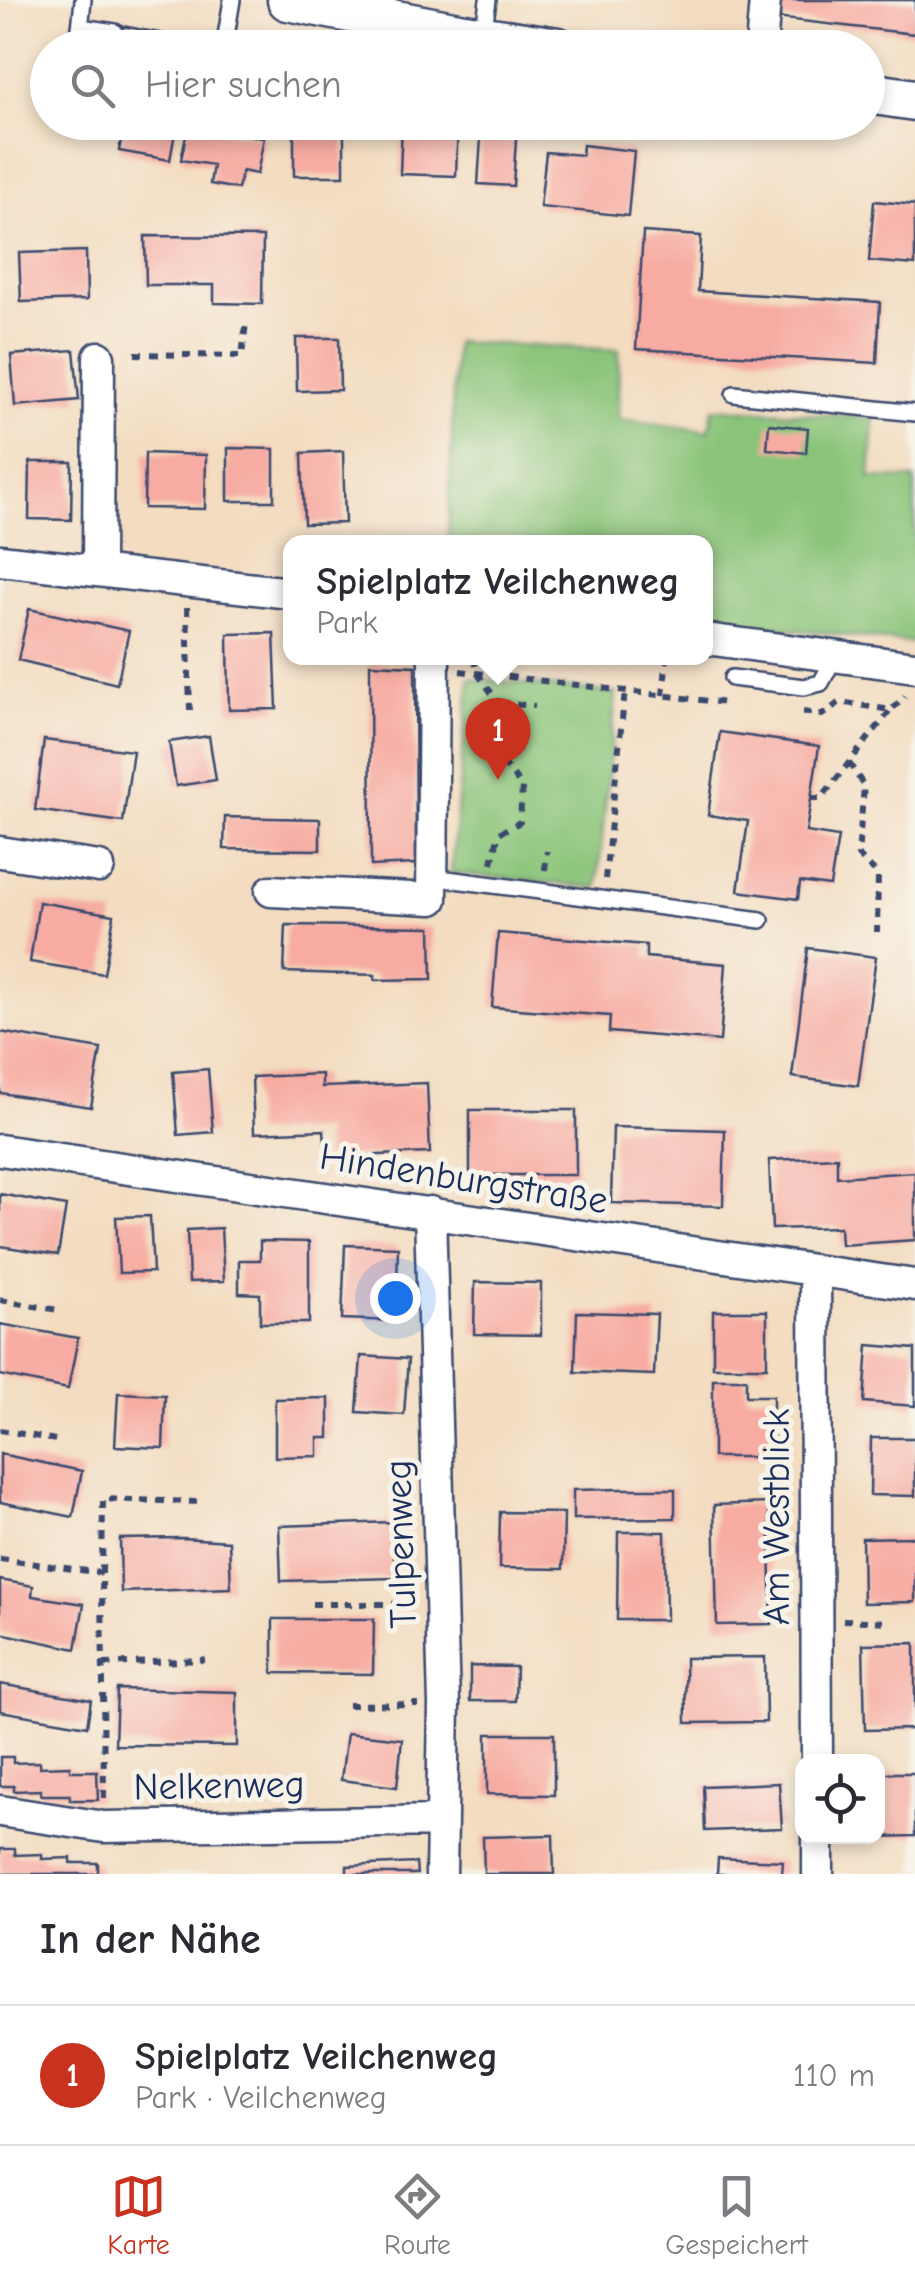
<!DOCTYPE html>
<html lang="de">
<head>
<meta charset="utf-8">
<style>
	:root { --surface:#fff; --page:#f2f2f3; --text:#2b2b33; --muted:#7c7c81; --line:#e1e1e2; --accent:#c8321e }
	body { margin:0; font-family:"Comic Neue",sans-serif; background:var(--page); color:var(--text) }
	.controls { position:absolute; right:30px; bottom:30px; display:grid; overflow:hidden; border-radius:20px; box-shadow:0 5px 15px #0003 }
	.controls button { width:90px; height:90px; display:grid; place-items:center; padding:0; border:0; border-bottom:2px solid var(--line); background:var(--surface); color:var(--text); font:50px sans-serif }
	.you { position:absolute; left:395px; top:1298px; width:35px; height:35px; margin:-25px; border:8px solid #fff; border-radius:50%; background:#1a73e8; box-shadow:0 0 0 15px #1a73e833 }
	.badge { display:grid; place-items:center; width:65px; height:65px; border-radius:50%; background:var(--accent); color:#fff; font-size:32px; font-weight:700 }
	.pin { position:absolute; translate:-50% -82px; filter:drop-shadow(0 2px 5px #0008) }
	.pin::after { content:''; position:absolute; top:52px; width:35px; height:30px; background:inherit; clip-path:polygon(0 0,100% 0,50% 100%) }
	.popup { position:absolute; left:283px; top:535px; width:430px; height:130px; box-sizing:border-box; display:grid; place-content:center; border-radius:20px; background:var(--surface); filter:drop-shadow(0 2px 8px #0005); font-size:32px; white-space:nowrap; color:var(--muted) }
	.popup b { font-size:38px; color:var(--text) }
	.popup::after { content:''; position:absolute; left:50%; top:100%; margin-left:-20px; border:20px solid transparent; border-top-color:var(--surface) }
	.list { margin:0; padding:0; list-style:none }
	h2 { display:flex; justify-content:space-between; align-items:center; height:130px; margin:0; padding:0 40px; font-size:42px }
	h2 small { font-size:32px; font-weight:400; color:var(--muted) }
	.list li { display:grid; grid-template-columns:65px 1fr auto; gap:30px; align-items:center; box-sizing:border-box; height:140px; padding:0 40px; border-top:2px solid var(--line) }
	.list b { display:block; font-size:38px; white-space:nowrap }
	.list p { margin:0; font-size:32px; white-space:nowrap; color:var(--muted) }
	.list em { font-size:32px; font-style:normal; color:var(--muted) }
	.icon { flex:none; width:55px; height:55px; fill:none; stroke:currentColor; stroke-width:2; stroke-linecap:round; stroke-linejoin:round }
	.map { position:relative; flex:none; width:915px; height:1874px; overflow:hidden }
	.search { position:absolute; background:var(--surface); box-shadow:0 5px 15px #0003; left:30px; right:30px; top:30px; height:110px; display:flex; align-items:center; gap:25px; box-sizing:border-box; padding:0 35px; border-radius:55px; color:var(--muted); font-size:38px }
	.sheet { height:270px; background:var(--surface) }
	nav { display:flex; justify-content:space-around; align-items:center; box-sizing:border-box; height:140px; border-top:2px solid var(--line); background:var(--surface); font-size:28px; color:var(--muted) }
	nav a { display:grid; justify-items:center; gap:5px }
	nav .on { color:var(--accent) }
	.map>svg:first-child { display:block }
	.green { fill:#8ac479; stroke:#527a6c; stroke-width:2.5 }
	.building { fill:#f7aba2 }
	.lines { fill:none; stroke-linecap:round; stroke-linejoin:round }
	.lane-casing { stroke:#3b496d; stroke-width:20 }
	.street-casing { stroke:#3b496d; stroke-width:35 }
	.secondary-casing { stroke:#3b496d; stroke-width:45 }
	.path { stroke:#3b496d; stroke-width:6; stroke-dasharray:8 8; stroke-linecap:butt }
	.lane { stroke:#fff; stroke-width:15 }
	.street { stroke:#fff; stroke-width:30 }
	.secondary { stroke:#fff; stroke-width:40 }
	.labels { text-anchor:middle; stroke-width:10; stroke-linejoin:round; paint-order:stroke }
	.street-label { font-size:38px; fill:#1b2f5e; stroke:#f7f3e8 }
</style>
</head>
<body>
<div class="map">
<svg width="915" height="1874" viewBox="0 0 915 1874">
	<rect width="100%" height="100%" fill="#f7f3e8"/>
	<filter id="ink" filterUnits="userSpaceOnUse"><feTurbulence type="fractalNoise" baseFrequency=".01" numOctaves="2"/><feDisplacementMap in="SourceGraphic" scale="20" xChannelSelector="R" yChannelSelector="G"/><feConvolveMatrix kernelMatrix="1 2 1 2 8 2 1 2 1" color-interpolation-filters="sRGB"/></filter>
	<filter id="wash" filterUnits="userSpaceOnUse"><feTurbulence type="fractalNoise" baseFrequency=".0048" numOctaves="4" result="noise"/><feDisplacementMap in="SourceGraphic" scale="40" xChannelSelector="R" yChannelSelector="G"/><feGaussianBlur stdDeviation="2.25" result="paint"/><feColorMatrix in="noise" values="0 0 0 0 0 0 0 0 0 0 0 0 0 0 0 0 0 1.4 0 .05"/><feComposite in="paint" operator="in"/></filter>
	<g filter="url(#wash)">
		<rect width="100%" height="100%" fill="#f3dcc0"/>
		<path class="green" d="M455 342 619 350 618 419 709 431 713 408 874 418 870 478 915 479V643L706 620V542H448Z
			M470 678 616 693 597 888 451 873Z"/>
		<g id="blocks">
			<path class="building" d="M777 0H915V34L775 18Z
				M117 25 196 40 194 48H112Z
				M124 122H177L170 160 119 151Z
				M294 122H344V176H294Z
				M402 122H458L456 176 400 174Z
				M482 122 517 124 513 186 478 184Z
				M188 125 264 138 257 174 242 171 238 189 210 184 213 165 181 160Z
				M583 145 634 151 628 216 540 207 546 152 582 155Z
				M874 201 915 205V265L869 261Z
				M643 232 701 236 698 291 880 302 877 363 636 349Z
				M145 236 263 237 262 304 214 303V285H146Z
				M86 251 87 300 21 302 19 253Z
				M296 338H339L340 390 297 391Z
				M74 350 79 400 15 406 11 355Z
				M769 424 808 428 806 453 767 449Z
				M228 448 274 449V501H228Z
				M343 451 345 523 304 524 302 453Z
				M145 453 206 455 205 509 144 508Z
				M30 462H72L71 520 29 519Z
				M29 609 129 631 117 684 18 660Z
				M274 633 277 709 229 710 228 634Z
				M370 664 415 666 416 864 371 866Z
				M720 732 819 746 806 832 838 837 830 886 800 882 798 899 738 891 748 821 708 815Z
				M209 736 216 780 176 786 169 742Z
				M44 740 133 751 123 822 35 810Z
				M225 817 320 819V850L224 849Z
				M39 902 114 915 104 974 30 962Z
				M286 925 431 927 432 979 375 980V975L284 972Z
				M498 933 646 945V957L726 964 720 1041 609 1032 610 1016 492 1007Z
				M808 948 876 957 858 1086 792 1077Z
				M0 1032 101 1049 91 1107 0 1093Z
				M208 1069 213 1132 178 1135 173 1072Z
				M322 1074V1087L427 1083 430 1153 326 1157 324 1130 254 1133 252 1077Z
				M470 1110H576V1175H470Z
				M613 1127 725 1130 723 1206 611 1203Z
				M837 1157V1177L915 1172V1240L841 1245 840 1227 772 1229 769 1160Z
				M0 1194 66 1206 58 1255 0 1246Z
				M150 1216 153 1272 119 1273 116 1217Z
				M221 1228 224 1281 189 1282 187 1230Z
				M260 1241 309 1242V1323H260V1294L239 1293V1260H260Z
				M345 1245 398 1247 396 1321 342 1319Z
				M475 1282 541 1283V1335L474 1334Z
				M713 1311H767V1367H713Z
				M577 1312 657 1314 654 1375 575 1372Z
				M0 1324 78 1338 68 1389 0 1375Z
				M868 1345 915 1349V1406L864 1402Z
				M361 1356 408 1359 404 1415 357 1412Z
				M713 1379H746V1396H773V1457H713Z
				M118 1393 165 1395 163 1448 115 1446Z
				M329 1398V1438H318V1456L275 1457V1399Z
				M871 1438H915V1496L870 1495Z
				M0 1454 82 1471 73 1517 0 1502Z
				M623 1489H675V1518L573 1519V1490Z
				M769 1503 772 1624 717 1625 714 1505Z
				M500 1512 564 1513 563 1569 499 1568Z
				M393 1522 395 1578 281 1581 279 1526Z
				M618 1532H665L666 1620H617Z
				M915 1537V1602L863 1603 862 1538Z
				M182 1538 229 1541 231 1588 121 1592 120 1539Z
				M0 1580 33 1586 32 1596 84 1604 76 1649 0 1633Z
				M273 1619H374L373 1674 273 1673Z
				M915 1643V1729L865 1730 863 1644Z
				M765 1657 766 1722 686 1723 685 1658Z
				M470 1666 516 1667 515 1701H470Z
				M0 1684 91 1700 87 1726 0 1711Z
				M117 1689 237 1692V1746L115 1745Z
				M347 1733 402 1739 397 1787 341 1780Z
				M487 1734H554V1795L487 1794Z
				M0 1757H13V1763L40 1762V1767L70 1766V1771H97L98 1800H70V1795H41V1790L14 1791V1786H0Z
				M878 1773H915V1836L878 1837Z
				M779 1783 782 1828 705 1831 703 1786Z
				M553 1835 554 1874H484L483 1837Z
				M0 1849H15V1855L42 1854V1859L71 1858V1863H98V1874H0Z
				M718 1858 783 1861 782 1874H717Z
				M416 1863 417 1874H347V1866Z"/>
		</g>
	</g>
	<g filter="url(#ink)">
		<use href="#blocks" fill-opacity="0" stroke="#3b496d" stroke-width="2.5"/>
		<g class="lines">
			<defs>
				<path id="lane" d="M80 27 115 32
					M483 36 488 0
					M194 47 196 48
					M78 48 83 0
					M224 48 232 0
					M734 394 915 413
					M732 678 804 687 821 683 835 656
					M432 877 761 920"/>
				<path id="street" d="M761 48 765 0
					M0 560 290 593
					M98 571 99 357
					M706 639 915 667
					M0 852 99 867
					M271 891 432 899 434 658
					M0 1150 915 1285
					M430 1212 444 1704 441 1874
					M815 1273 817 1762
					M0 1811 104 1827 441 1821
					M818 1836V1874"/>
				<path id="secondary" d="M288 0 458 33 558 48
					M868 93 915 100"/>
			</defs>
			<use href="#lane" class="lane-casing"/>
			<use href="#street" class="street-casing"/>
			<use href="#secondary" class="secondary-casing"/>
			<path class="path" d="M135 354 242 356 246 323
				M187 607 190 710
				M474 658 477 673 499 703
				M460 671 726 703
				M663 695 667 658
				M803 712 822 715 840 702 891 710 905 696
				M849 763 864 786 858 855 878 875 877 932
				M811 798H821L890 711
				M492 863 499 833 520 822 522 787 488 744 487 714 499 703 535 706
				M545 870 547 851
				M605 879 625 691
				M0 1300 58 1310
				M0 1430 56 1440
				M0 1559 102 1573 104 1799
				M102 1573 103 1499 201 1502
				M312 1604H415
				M843 1620 890 1622
				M104 1664 205 1660
				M348 1705 418 1704"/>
			<use href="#lane" class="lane"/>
			<use href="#street" class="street"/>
			<use href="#secondary" class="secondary"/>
		</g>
	</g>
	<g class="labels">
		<g class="street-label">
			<text transform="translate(464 1178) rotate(9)" y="13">Hindenburgstraße</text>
			<text transform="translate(776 1517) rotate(-90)" y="13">Am Westblick</text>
			<text transform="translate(400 1544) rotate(-92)" y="13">Tulpenweg</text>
			<text transform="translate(219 1785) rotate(-1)" y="13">Nelkenweg</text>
		</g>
	</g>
</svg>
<div class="controls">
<button><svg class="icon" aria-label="locate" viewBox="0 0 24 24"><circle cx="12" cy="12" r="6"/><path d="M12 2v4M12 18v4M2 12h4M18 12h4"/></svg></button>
</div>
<div class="you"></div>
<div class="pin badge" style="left:498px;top:780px">1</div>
<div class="popup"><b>Spielplatz Veilchenweg</b>Park</div>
<div class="search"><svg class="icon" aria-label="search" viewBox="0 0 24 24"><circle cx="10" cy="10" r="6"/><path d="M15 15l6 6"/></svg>Hier suchen</div>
</div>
<section class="sheet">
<h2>In der Nähe<small></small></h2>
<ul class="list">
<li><span class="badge">1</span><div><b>Spielplatz Veilchenweg</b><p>Park · Veilchenweg</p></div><em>110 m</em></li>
</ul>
</section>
<nav>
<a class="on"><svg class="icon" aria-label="map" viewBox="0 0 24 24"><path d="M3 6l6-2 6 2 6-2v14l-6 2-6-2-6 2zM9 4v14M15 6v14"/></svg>Karte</a>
<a><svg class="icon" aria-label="directions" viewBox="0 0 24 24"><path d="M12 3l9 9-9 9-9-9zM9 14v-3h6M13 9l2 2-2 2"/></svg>Route</a>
<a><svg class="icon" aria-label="saved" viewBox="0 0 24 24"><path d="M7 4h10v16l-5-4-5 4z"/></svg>Gespeichert</a>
</nav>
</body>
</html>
